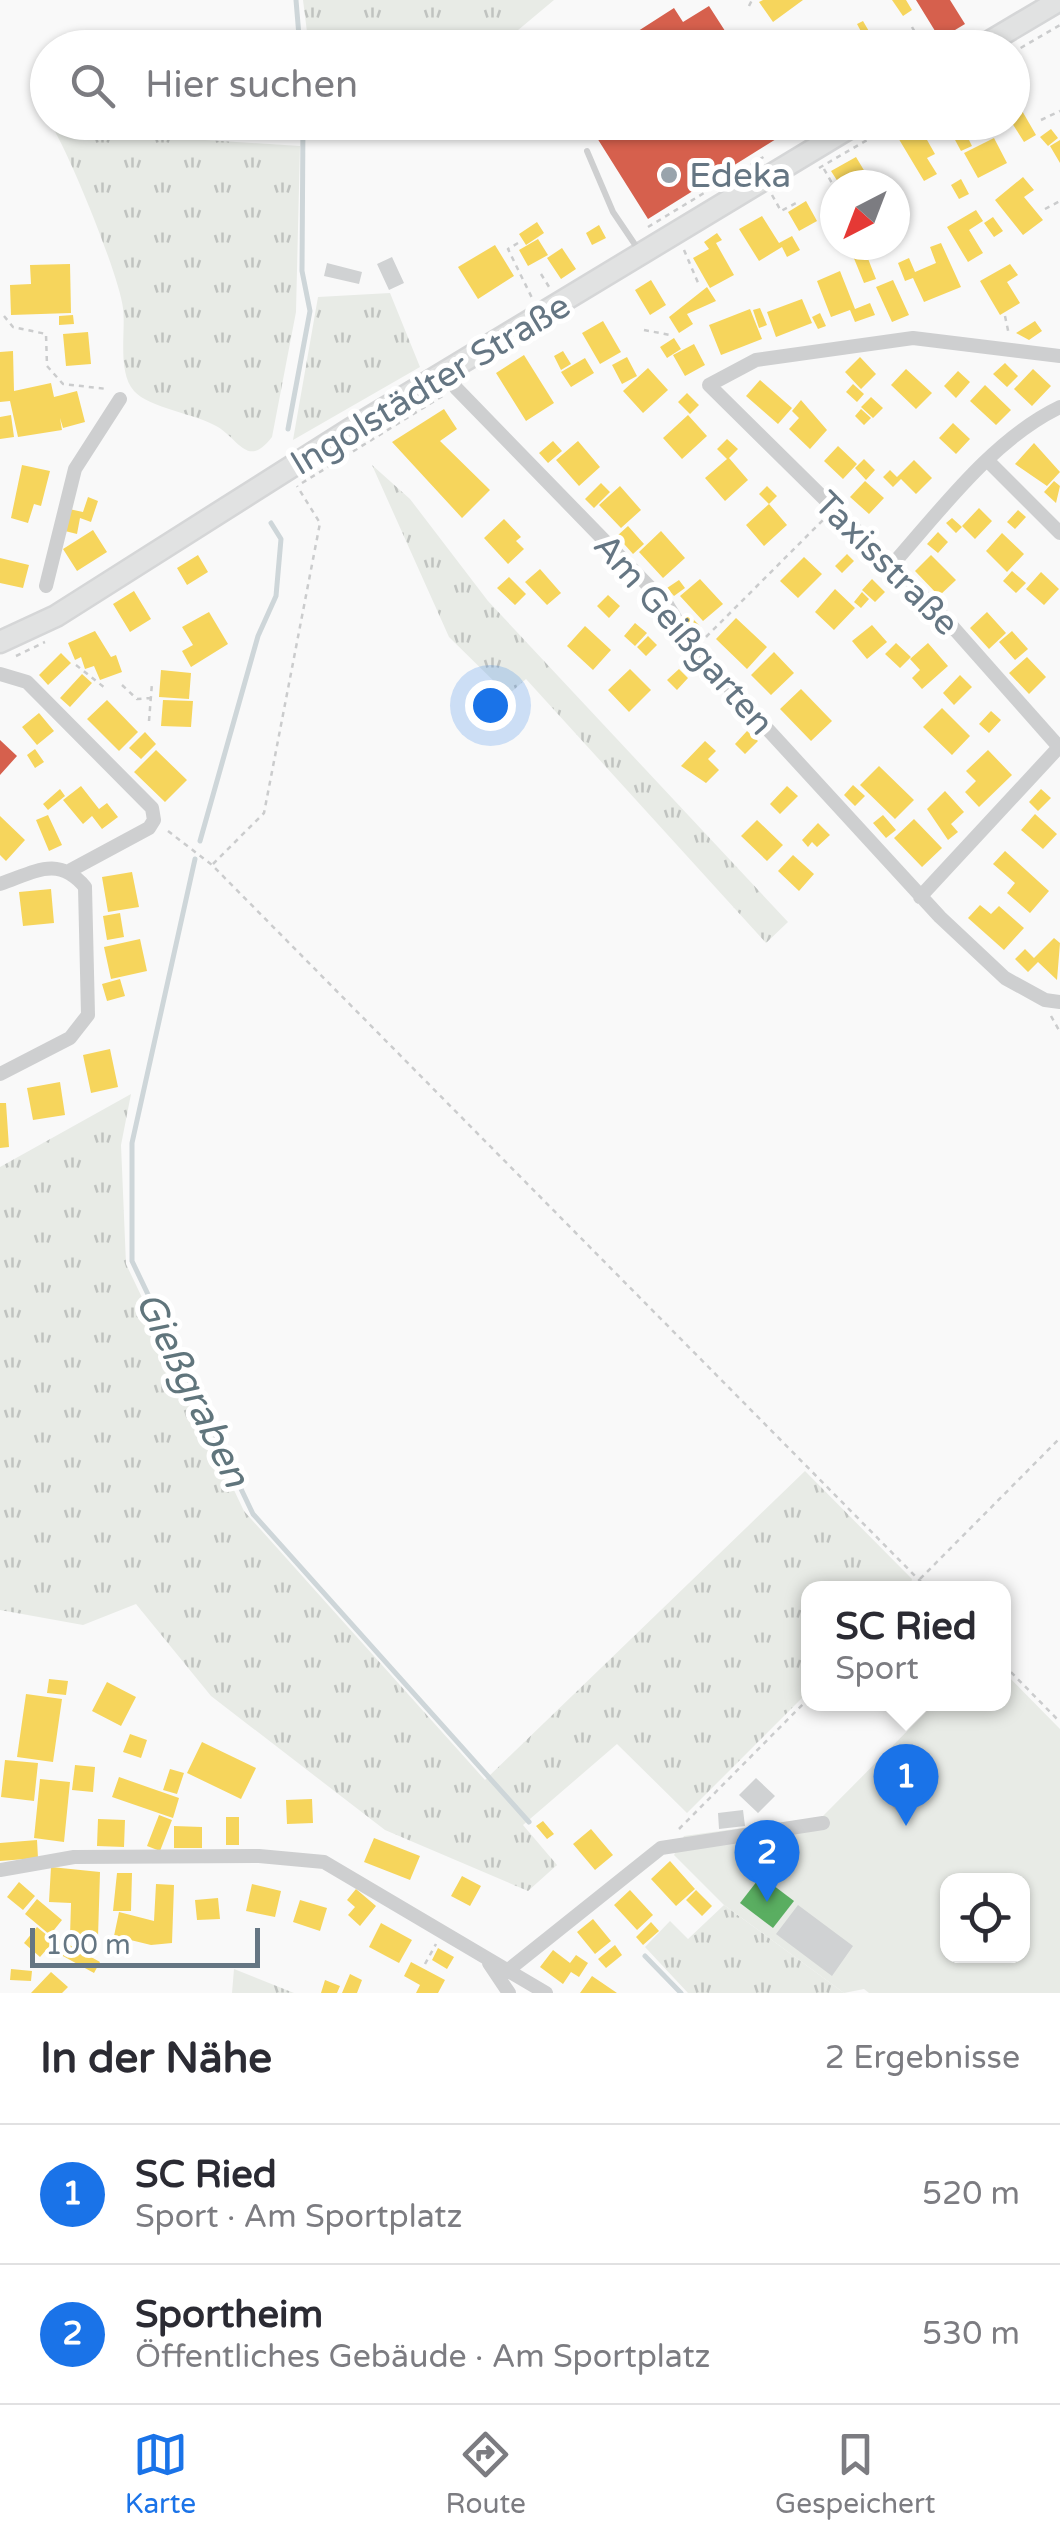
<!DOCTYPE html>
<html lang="de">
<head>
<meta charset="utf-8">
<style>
	:root { --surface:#fff; --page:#f7f7f7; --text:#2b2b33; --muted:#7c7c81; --line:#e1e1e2; --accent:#1a73e8 }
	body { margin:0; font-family:"Varela Round",sans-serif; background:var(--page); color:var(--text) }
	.controls { position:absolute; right:30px; bottom:30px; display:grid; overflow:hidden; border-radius:20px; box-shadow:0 2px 8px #0004 }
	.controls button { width:90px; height:90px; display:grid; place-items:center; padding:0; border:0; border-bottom:2px solid var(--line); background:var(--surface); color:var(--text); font:50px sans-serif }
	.compass { position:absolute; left:820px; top:170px; width:90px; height:90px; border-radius:50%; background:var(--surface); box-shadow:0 2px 8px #0004; rotate:222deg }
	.scale { position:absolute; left:30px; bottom:25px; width:230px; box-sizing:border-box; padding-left:10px; border:5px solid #657683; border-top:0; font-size:28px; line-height:35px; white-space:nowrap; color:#657683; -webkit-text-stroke:8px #fff; paint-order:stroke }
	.you { position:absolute; left:490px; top:705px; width:35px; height:35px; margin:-25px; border:8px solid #fff; border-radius:50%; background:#1a73e8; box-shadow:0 0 0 15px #1a73e833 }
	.badge { display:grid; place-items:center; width:65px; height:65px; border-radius:50%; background:var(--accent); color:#fff; font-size:32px; font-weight:700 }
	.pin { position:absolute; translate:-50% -82px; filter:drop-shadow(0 2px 5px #0008) }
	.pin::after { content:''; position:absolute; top:52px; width:35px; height:30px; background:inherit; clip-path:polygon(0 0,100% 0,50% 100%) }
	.popup { position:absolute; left:801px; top:1581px; width:210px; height:130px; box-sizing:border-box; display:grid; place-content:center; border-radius:20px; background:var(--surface); filter:drop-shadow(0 2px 8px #0005); font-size:32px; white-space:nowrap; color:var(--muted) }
	.popup b { font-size:38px; color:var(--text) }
	.popup::after { content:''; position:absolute; left:50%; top:100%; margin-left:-20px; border:20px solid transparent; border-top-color:var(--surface) }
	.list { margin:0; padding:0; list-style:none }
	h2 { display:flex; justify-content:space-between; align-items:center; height:130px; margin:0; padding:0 40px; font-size:42px }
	h2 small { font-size:32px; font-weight:400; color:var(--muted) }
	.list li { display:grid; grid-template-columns:65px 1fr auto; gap:30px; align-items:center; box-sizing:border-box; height:140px; padding:0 40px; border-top:2px solid var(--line) }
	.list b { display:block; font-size:38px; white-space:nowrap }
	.list p { margin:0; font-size:32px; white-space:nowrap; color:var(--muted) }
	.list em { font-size:32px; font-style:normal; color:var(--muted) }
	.icon { flex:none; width:55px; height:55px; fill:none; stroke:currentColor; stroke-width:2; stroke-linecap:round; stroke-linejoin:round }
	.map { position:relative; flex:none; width:1060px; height:1993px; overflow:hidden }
	.search { position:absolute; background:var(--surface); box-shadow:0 2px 8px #0004; left:30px; right:30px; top:30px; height:110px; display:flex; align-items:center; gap:25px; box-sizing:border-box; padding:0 35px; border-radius:55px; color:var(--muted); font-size:38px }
	.sheet { height:410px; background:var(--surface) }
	nav { display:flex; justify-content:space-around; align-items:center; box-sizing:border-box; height:140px; border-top:2px solid var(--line); background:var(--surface); font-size:28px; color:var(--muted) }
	nav a { display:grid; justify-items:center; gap:5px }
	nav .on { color:var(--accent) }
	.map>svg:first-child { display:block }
	.grass { fill:url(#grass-tufts) }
	.pitch { fill:#e8ebe6; fill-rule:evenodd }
	.homes { fill:#f6d55c }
	.shops { fill:#d6604d }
	.public { fill:#5aae61 }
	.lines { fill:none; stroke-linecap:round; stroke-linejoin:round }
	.stream { stroke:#ced6d9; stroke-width:5 }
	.building { fill:#d0d2d3 }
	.secondary-casing { stroke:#d5d6d7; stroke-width:25 }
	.path { stroke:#cbcccd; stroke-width:2.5; stroke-dasharray:5 5; stroke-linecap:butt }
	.service { stroke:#cecfd0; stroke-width:6 }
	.minor { stroke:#cecfd0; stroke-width:14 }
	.secondary { stroke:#e1e2e2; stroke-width:20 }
	.poi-dot { fill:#99a4ac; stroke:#fff; stroke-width:4 }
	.labels { text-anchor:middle; stroke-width:10; stroke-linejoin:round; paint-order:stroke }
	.poi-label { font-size:35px; fill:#657683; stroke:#fff; text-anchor:start }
	.street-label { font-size:35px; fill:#657683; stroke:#fff }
	.water-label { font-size:38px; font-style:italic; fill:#60757c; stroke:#fff }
</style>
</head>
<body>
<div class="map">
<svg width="1060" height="1993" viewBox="0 0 1060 1993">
	<defs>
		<pattern id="grass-tufts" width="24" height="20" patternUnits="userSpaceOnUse" patternTransform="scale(2.5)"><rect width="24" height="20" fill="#e8ebe6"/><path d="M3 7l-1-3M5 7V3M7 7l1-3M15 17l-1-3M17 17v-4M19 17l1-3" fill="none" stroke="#c0c3c0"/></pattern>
	</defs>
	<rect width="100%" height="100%" fill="#f9f9f9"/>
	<path class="grass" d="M303 0H554L498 47 309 48Z
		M50 123H111V134L300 146 296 312 272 437C248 468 240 441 218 427 197 414 149 408 134 391 117 372 126 331 123 308 119 275 69 152 50 123Z
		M390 293 420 367 293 440 318 297Z
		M372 465 410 499 488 601 788 922 766 943 526 679 508 695 449 637Z
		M131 1094 121 1145 126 1264 244 1511 485 1780 805 1471 912 1579 910 1588H808V1692L687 1813 617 1744 523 1825 557 1865 528 1891 385 1830 211 1696 136 1604 83 1625 0 1610V1167Z
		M724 1905 844 1993H688L645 1947 670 1921 688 1939Z
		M234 1969 294 1993H232Z"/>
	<path class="pitch" d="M1004 1672 1060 1729V1993H869L864 1989 844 1993 724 1905 674 1855 684 1836 822 1817 934 1704H1004ZM948 1880H1022V1956H948Z"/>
	<path class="homes" d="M763 0H803L773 22 759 2Z
		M892 0H906L912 10 903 16Z
		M863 21 870 33 864 37 857 24Z
		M874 32 884 48H849L872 34Z
		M1021 109 1036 135 1024 142 1012 123V114Z
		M952 122H960L972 146 961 151 947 125Z
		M918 124 935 154 927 158 937 174 924 181 897 136Z
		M1051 129 1058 138 1048 146 1040 137Z
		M994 138 1007 163 978 178 964 153Z
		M1060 140V163L1050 146Z
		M856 157 868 177 861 185H840L831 171Z
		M1023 177 1034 190 1024 197 1043 220 1023 235 995 200Z
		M961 179 969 194 959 199 951 185Z
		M806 201 817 221 799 231 788 212Z
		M976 210 983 221 969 230 983 253 968 262 947 227Z
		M762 216 779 243 792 236 800 250 787 257 782 247 759 261 739 229Z
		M993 217 1003 231 994 237 984 223Z
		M537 222 544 233 526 245 519 234Z
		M599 225 606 238 592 245 586 233Z
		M717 233 722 240 716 243 734 275 710 288 693 258 709 249 704 242Z
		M538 239 548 255 528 266 519 250Z
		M941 243 961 287 924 302 913 278 905 281 898 263 909 258 915 272 936 263 930 247Z
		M495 245 514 276 478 299 458 267Z
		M562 248 576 269 561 279 547 258Z
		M865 251 876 279 864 283 853 256Z
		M70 264 71 313 11 315 10 285 31 284 30 265Z
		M1010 264 1018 275 1007 282 1020 303 1000 315 980 281Z
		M840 271 855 309 870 303 875 315 855 322 850 310 831 317 817 281Z
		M651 280 666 305 650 315 635 290Z
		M893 280 909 315 892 322 876 287Z
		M707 287 716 301 687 314 693 324 679 333 669 317Z
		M802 299 812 323 776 337 767 312Z
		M760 308 767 325 759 328 753 310Z
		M750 309 762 339 721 355 709 325Z
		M820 313 826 326 818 329 812 317Z
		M73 315 74 324 59 325V316Z
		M603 321 621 352 600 364 582 333Z
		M1035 321 1042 331 1029 340 1016 333Z
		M88 332 91 364 66 366 63 334Z
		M674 338 681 349 667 358 660 347Z
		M694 344 705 365 685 376 673 355Z
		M13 351 14 391 51 383 54 397 77 391 85 422 63 428 60 418 62 430 18 437 10 401 0 402V352Z
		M563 351 571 364 561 370 554 356Z
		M524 355 554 403 526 421 496 373Z
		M627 357 637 376 622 384 612 365Z
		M860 357 876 374 861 389 845 372Z
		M585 358 594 373 571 387 561 372Z
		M1005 363 1018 376 1007 387 993 374Z
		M648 368 668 390 643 413 623 391Z
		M906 369 932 393 916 409 891 385Z
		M1033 369 1051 386 1032 406 1014 389Z
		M958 371 970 382 956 398 944 386Z
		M760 380 792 408 778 424 746 396Z
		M853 384 864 394 857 402 846 392Z
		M985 385 1011 410 996 425 970 401Z
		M687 393 699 405 690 414 678 402Z
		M871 397 883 408 873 418 861 407Z
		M801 400 827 430 810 449 789 429 799 418 792 411Z
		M444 409 457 429 440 441 490 490 462 518 392 442Z
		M861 409 871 418 864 425 855 416Z
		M11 415 14 437 0 439V417Z
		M688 415 707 436 682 459 663 438Z
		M953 423 970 439 956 454 939 438Z
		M727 439 738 449 729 458 748 480 725 501 705 478 727 459 717 449Z
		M553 441 562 451 548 463 539 453Z
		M578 441 600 467 579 486 556 460Z
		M1034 443 1060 472 1047 486 1015 464Z
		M838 446 857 464 843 479 824 461Z
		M864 459 875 470 866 480 855 468Z
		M914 460 932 478 916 494 901 479 893 487 883 477 890 470 897 477Z
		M22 465 50 471 41 506 34 504 28 523 11 518Z
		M865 481 884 498 869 514 850 497Z
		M1054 481 1060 486 1056 503 1044 492Z
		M601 483 610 492 594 508 585 499Z
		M620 486 641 510 621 528 599 505Z
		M767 486 777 496 769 504 759 494Z
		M88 497 98 501 91 522 80 518 77 534 65 531 69 509 83 512Z
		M769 504 787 525 764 546 746 525Z
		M979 508 992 521 975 539 962 526Z
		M1018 510 1026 517 1015 529 1007 522Z
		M952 518 962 527 956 533 946 523Z
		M504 519 521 537 516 541 524 549 508 564 484 538Z
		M628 526 644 544 633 554 617 536Z
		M93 530 107 552 77 571 63 549Z
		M661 531 685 558 663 578 639 552Z
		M938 532 948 542 938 553 927 544Z
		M1002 533 1024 554 1007 572 986 551Z
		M847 554 854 561 842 573 835 566Z
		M198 555 208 572 187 585 177 568Z
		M931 555 956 580 939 596 915 571Z
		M804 557 822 574 798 598 780 581Z
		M0 558 29 565 23 588 0 583Z
		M540 569 561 593 547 605 525 582Z
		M1012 571 1026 583 1016 593 1003 581Z
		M1041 572 1059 589 1044 605 1026 589Z
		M509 577 526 594 515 605 497 588Z
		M700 579 723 604 703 621 680 596Z
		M872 579 885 592 875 602 862 590Z
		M679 580 685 588 674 596 667 588Z
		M835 589 855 608 834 630 815 612Z
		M134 591 151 619 130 632 113 604Z
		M862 592 869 599 861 608 854 602Z
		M608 595 620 606 609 618 597 606Z
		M209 612 228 644 191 667 182 651 193 645 182 627Z
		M987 612 1006 633 989 649 970 628Z
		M689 615 701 627 696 632 684 620Z
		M736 618 767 647 747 669 716 639Z
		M635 623 647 633 635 646 624 636Z
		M872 625 887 642 867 659 852 641Z
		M585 626 611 650 593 670 567 646Z
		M95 631 111 657 116 655 122 672 100 680 94 666 85 669 81 657 75 660 68 643Z
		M1012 631 1028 649 1015 660 999 642Z
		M648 636 657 645 646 656 637 647Z
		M896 643 911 657 900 668 885 654Z
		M928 643 948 666 922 689 912 678 920 670 910 659Z
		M774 652 794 673 771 695 751 675Z
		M61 653 71 663 48 685 39 675Z
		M1027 657 1046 677 1029 694 1009 673Z
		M630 669 651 690 629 712 608 690Z
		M679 669 688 678 677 690 667 680Z
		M161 670 191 673 189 699 159 697Z
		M82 674 92 683 70 707 60 698Z
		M960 675 972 687 954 705 943 693Z
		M801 689 832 721 811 741 780 709Z
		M107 700 138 732 119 751 87 719Z
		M163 700 193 701 191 727 161 726Z
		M942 708 970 736 952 755 923 727Z
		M991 711 1001 720 989 733 979 724Z
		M39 713 54 731 37 745 22 727Z
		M747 731 758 741 745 754 735 744Z
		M145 732 156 744 141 759 129 748Z
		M705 741 716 751 708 759 719 770 706 783 681 766Z
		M35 749 44 762 35 768 27 755Z
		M156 750 187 780 165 802 134 772Z
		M988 750 1012 775 979 807 965 792 976 781 966 771Z
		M879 766 914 800 895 819 860 785Z
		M853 785 865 796 855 806 844 795Z
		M81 786 99 809 107 803 118 817 102 829 92 816 83 824 63 800Z
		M787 786 798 796 780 814 770 804Z
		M60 789 65 796 48 810 43 804Z
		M1041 789 1051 798 1038 811 1029 802Z
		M945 791 964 812 951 824 958 832 948 840 927 809Z
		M1035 814 1057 834 1043 849 1021 830Z
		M48 815 62 845 49 851 36 820Z
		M883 815 896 830 886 838 873 823Z
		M0 816 25 840 6 861 0 855Z
		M914 819 942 848 922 867 894 838Z
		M757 820 783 845 767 861 741 836Z
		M818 823 830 835 817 847 812 842 808 847 802 840Z
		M1005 851 1049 891 1030 913 1007 893 1015 883 993 864Z
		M793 855 814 874 799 891 778 871Z
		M132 872 139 907 108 912 102 877Z
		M51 889 54 923 23 926 19 892Z
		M980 905 991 914 999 906 1024 928 1004 950 968 918Z
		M120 913 124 937 107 940 103 916Z
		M1054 938 1060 943 1057 980 1038 962 1028 972 1015 959 1025 949 1034 958Z
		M140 939 147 971 111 979 104 947Z
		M120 979 125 996 107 1001 102 984Z
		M110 1049 118 1087 91 1093 83 1055Z
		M60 1082 65 1115 33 1120 27 1088Z
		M0 1103H6L9 1147 0 1148Z
		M49 1679 68 1681 66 1695 47 1693Z
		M107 1682 136 1697 121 1726 92 1711Z
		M26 1694 62 1699 53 1762 17 1757Z
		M130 1734 147 1740 141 1758 123 1752Z
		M202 1742 256 1768 241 1799 187 1773Z
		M5 1760 38 1763 34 1801 1 1797Z
		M75 1765 95 1767 93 1792 72 1790Z
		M170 1769 184 1773 177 1794 163 1790Z
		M119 1777 179 1798 173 1818 112 1797Z
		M40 1779 70 1782 64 1842 34 1838Z
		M312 1799 313 1823 287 1824 286 1800Z
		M159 1815 172 1820 160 1851 147 1846Z
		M226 1817H239V1845H226Z
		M98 1819 125 1820 124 1847 97 1846Z
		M543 1821 554 1834 547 1839 536 1826Z
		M174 1826 202 1827V1848H174Z
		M591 1829 613 1855 595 1870 573 1844Z
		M374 1838 420 1856 410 1880 364 1862Z
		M37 1840 38 1858 0 1861V1843Z
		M670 1861 695 1889 676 1906 651 1879Z
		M51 1867 100 1872 98 1937 70 1936 71 1903 49 1902Z
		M117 1873H132L131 1911H113Z
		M462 1876 481 1886 470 1906 451 1896Z
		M19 1882 35 1896 23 1910 7 1897Z
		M156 1884 174 1885 172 1943 151 1945 114 1936 119 1912 154 1921Z
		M252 1884 281 1891 275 1917 246 1911Z
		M356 1889 376 1906 360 1926 348 1915 355 1907 347 1900Z
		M630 1890 653 1915 637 1930 614 1905Z
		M696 1890 712 1906 702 1916 686 1900Z
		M218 1898 220 1919 197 1920 195 1900Z
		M37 1899 62 1920 50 1935 25 1914Z
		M300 1900 327 1908 320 1931 293 1922Z
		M593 1919 611 1941 595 1954 577 1932Z
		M651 1922 659 1931 643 1945 636 1937Z
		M381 1923 412 1940 399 1963 369 1947Z
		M37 1927 54 1941 40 1957 24 1943Z
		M57 1938 100 1962 94 1973 50 1949Z
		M615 1945 622 1955 606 1968 598 1959Z
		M438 1948 454 1957 447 1969 432 1960Z
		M553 1950 570 1963 576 1955 588 1963 579 1977 571 1972 563 1984 540 1967Z
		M411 1962 445 1980 438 1993H416L420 1985 404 1976Z
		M11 1969 32 1971 31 1981 10 1980Z
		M51 1972 68 1987 62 1993H31Z
		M350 1974 362 1980 357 1993H342Z
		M592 1976 617 1993H580Z
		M325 1980 340 1986 337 1993H321Z"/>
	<path class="shops" d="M916 0H950L965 24 940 39Z
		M709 6 736 48H624L621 42 674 8 683 22Z
		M587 122H783L789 131 648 219Z
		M0 740 17 756 0 775Z"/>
	<path class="public" d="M761 1876 794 1901 773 1928 740 1903Z"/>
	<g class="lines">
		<path class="stream" d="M296 0 300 48
			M288 429 310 311 302 271 303 122
			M200 841 258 636 276 596 281 539 271 523
			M195 859 132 1143V1261L253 1514 529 1822
			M645 1956 681 1993"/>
	</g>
	<path class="building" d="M128 122H154L153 137 127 136Z
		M392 257 404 283 389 290 377 264Z
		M327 263 362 272 359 284 324 276Z
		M756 1778 775 1796 758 1813 739 1795Z
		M911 1787 918 1794 899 1813 892 1806Z
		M743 1810 745 1826 719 1829 718 1813Z
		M798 1905 853 1946 832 1976 776 1934Z"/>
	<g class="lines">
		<defs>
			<path id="secondary" d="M979 48 1060 0
				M0 642 56 616 351 429 859 122"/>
		</defs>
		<use href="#secondary" class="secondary-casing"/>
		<path class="path" d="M749 6 752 0
			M912 27 924 48
			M1012 53 1060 25
			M1041 120 1060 111
			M819 168 898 122
			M824 169 833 185
			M772 195 781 211 798 202
			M1045 209 1060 201
			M648 227 765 156
			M518 243 508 249 533 300
			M684 250 699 285
			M541 274 551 290
			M4 316 13 327 46 334 47 366 63 384 107 389
			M1005 316 1009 335
			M644 330 670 335
			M302 483 444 395
			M706 637 824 519
			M16 656 45 642
			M76 665 105 688
			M122 685 137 699 151 698
			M149 721 152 683
			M168 831 212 865 927 1588
			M213 864 264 813 320 523 297 486
			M1051 1016 1060 1032
			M916 1588 919 1580 1060 1438
			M1004 1665 1060 1722
			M679 1829 808 1699
			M425 1964 436 1944"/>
		<path class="service" d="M587 151 613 212 640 252"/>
		<path class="minor" d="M449 372 456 388 668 606 694 649 940 917 1005 978 1045 1000 1060 1002
			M989 462 1060 533
			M892 565C940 511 993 439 1060 407
			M46 586 75 469 120 399
			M0 674 27 682 152 808 154 820 149 828 71 870
			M1059 747 943 616 709 385 756 360 913 338 1060 356
			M0 884C35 872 58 855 85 887L88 1015 70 1038 0 1074
			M920 897 1060 746
			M0 1870 74 1857 259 1856 324 1862 546 1993
			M489 1963 509 1993
			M507 1971 661 1848 823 1823"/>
		<use href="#secondary" class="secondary"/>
	</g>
	<circle class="poi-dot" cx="669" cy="175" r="10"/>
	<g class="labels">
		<g class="poi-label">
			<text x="689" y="187">Edeka</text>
		</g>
		<g class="street-label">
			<text transform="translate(430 384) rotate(-31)" y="12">Ingolstädter Straße</text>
			<text transform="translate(887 563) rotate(45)" y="12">Taxisstraße</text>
			<text transform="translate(684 634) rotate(49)" y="12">Am Geißgarten</text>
		</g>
		<g class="water-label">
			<text transform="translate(193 1389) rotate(64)" y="13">Gießgraben</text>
		</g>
	</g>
</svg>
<div class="controls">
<button><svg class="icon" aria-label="locate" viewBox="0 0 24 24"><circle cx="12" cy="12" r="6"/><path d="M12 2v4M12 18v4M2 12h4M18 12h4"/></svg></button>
</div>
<svg class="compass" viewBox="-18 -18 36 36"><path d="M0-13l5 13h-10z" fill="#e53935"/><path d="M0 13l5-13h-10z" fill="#7c7c81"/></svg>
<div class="scale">100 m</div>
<div class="you"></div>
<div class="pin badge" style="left:906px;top:1826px">1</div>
<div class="popup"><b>SC Ried</b>Sport</div>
<div class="pin badge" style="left:767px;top:1902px">2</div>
<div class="search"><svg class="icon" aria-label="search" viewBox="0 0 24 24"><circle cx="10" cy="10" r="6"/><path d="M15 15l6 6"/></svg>Hier suchen</div>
</div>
<section class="sheet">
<h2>In der Nähe<small>2 Ergebnisse</small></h2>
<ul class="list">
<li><span class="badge">1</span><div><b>SC Ried</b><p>Sport · Am Sportplatz</p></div><em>520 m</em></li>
<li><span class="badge">2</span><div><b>Sportheim</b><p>Öffentliches Gebäude · Am Sportplatz</p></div><em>530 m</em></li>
</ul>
</section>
<nav>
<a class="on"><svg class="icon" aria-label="map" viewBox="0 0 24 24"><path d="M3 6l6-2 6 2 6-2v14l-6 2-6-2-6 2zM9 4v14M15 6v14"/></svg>Karte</a>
<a><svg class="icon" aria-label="directions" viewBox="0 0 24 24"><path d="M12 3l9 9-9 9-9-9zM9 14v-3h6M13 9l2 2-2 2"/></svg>Route</a>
<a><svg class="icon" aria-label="saved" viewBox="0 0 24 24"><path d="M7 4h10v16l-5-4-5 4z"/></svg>Gespeichert</a>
</nav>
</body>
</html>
